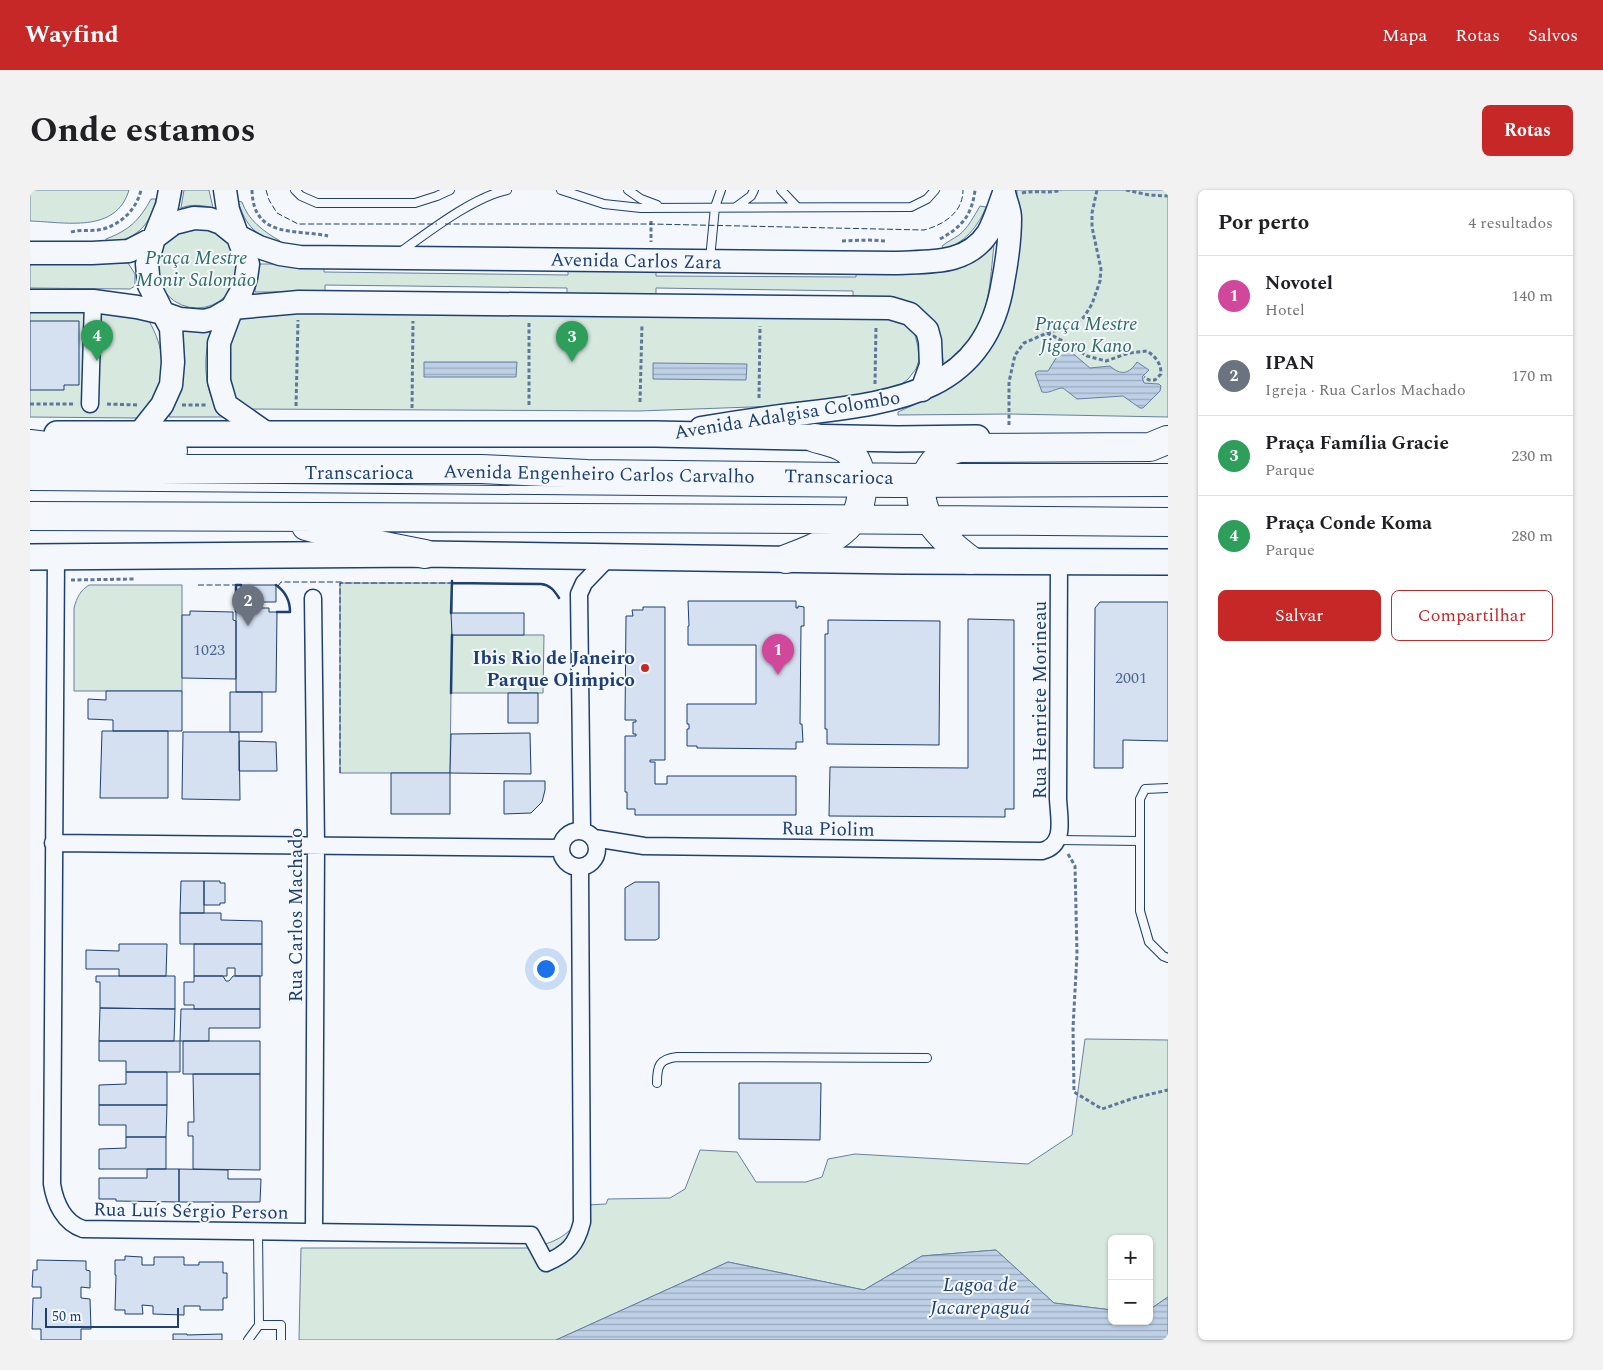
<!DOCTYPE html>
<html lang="pt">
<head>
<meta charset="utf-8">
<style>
	:root { --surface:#fff; --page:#f2f2f2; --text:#202124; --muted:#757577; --line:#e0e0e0; --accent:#c62828 }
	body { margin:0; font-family:Spectral,serif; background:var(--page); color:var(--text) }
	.controls { position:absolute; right:15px; bottom:15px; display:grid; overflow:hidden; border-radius:8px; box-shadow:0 1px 4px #0004 }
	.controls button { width:45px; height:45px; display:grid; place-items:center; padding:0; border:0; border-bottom:1px solid var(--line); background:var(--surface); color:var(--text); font:25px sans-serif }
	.scale { position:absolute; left:15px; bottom:12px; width:134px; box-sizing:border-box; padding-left:5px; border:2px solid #1d3f73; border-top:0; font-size:14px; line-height:18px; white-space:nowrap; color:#1d3f73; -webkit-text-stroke:4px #f4f7fb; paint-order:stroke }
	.you { position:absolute; left:515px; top:778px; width:18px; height:18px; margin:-12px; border:4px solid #fff; border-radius:50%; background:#1a73e8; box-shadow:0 0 0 8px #1a73e833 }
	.badge { display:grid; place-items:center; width:32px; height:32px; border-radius:50%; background:var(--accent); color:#fff; font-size:16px; font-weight:700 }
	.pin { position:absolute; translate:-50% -41px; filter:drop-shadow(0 1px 2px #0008) }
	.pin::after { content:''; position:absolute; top:26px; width:18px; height:15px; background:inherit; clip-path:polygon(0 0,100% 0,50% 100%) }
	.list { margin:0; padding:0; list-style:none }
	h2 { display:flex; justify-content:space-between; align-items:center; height:65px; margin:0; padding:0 20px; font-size:21px }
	h2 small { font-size:16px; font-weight:400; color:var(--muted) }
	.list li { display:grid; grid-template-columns:32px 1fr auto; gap:15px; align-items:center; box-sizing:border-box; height:80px; padding:0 20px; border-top:1px solid var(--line) }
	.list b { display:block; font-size:19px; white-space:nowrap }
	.list p { margin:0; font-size:16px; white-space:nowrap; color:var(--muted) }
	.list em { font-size:16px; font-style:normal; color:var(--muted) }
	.actions { display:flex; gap:10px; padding:15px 20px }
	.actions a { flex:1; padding:11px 0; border:1px solid var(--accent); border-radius:8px; text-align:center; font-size:18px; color:var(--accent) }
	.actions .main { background:var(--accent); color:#fff }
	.map { position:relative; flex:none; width:1138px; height:1150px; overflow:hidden; border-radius:8px }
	header { display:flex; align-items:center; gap:30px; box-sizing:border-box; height:70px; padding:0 25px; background:var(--accent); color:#fff }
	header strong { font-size:24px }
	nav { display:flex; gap:28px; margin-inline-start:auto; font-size:18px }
	.intro { display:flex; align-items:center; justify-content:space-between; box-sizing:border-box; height:120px; padding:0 30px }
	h1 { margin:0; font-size:35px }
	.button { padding:12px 22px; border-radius:8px; background:var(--accent); color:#fff; font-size:18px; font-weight:700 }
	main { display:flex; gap:30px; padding:0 30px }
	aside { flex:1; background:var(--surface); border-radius:8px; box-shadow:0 1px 4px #0004 }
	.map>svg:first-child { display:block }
	.green { fill:#d7e8df; stroke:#687fa3 }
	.water { fill:url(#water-rules); stroke:#687fa3 }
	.building { fill:#d5e0f0; stroke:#1d3f73 }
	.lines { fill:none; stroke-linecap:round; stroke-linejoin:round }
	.lane-casing { stroke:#1d3f73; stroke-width:10 }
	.street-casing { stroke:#1d3f73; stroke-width:19 }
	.secondary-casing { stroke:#1d3f73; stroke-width:25 }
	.primary-casing { stroke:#1d3f73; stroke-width:28 }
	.highway-casing { stroke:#1d3f73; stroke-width:30 }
	.path { stroke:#5e769c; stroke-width:3; stroke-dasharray:4 2.5; stroke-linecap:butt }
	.lane { stroke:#f4f7fb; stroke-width:8 }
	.street { stroke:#f4f7fb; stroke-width:16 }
	.secondary { stroke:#f4f7fb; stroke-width:22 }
	.primary { stroke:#f4f7fb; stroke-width:25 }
	.highway { stroke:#f4f7fb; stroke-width:28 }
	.fence { stroke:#1d3f73; stroke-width:1; stroke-dasharray:6 2.5; stroke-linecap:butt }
	.wall { stroke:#1d3f73; stroke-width:2.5 }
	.poi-dot { fill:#c62828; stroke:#f4f7fb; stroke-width:2 }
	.labels { text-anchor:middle; stroke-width:4; stroke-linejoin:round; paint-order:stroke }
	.number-label { font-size:16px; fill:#4b6792 }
	.park-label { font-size:19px; font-style:italic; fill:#2c6c60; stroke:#f4f7fb }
	.street-label { font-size:19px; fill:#1d3f73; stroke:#f4f7fb }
	.poi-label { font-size:19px; font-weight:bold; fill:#1d3f73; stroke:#f4f7fb; text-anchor:end }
	.water-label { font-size:20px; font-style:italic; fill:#1d3f73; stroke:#f4f7fb }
</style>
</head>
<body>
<header>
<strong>Wayfind</strong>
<nav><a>Mapa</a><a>Rotas</a><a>Salvos</a></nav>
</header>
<div class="intro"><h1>Onde estamos</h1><a class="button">Rotas</a></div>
<main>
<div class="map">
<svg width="1138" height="1150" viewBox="0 0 1138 1150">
	<defs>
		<pattern id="water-rules" width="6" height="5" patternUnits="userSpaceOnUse" patternTransform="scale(1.25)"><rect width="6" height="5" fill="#bed0e5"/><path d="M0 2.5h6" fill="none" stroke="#9aaabe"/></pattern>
	</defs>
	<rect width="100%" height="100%" fill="#f4f7fb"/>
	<path class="green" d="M0 0H99C86 44 35 32 0 31Z
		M154 0H179L183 18C174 15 160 14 151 18Z
		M987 0H1138V227L979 224 868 225V222L905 205 975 128 984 98 986 78Z
		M121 9H126C119 39 105 49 75 54L76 49C99 40 109 31 121 9Z
		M208 11 212 12C218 30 233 41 250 51L252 54C226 46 216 37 208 11Z
		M950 16 956 17C949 35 933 56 913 58L912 56C917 52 923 49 929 45 938 38 944 26 950 16Z
		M127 78a40 40 0 1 1 80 0a40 40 0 1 1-80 0Z
		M964 55C960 90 960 127 936 156 929 165 919 172 910 180L913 171 909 145 850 107 823 106V101L626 98V104H537V98L295 95V102H225C225 101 229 77 230 74H294V82L538 85V77L626 79V86L826 87V79H926C941 74 953 67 964 55Z
		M0 72 98 73 105 84V96L100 99 0 98Z
		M0 120 92 121 119 131C133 156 139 185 123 210 119 217 112 222 106 228L0 227Z
		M225 123 858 126 869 129 880 137 885 145 888 157 889 170 886 179 878 189 868 197 805 214 609 221 214 219 205 211 198 189 201 143 209 131 216 126Z
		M148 138H182C172 166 173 204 193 227H139L149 205Z
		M310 393H422V445H514L513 503H421L420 583H310Z
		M59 395H152V501H44V418C47 407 50 401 59 395Z
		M1055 849 1138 850V1107L1119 1120V1049H1082V1120L1024 1113 966 1060 892 1066 834 1100 698 1072 526 1150H269L271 1058H499C531 1052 543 1042 558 1015L576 1014 578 1009 640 1008 655 999 670 960 707 962 726 992H776L792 987 798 969 825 964 998 974 1042 945Z"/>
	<path class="water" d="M1033 159 1040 161 1060 178 1080 176C1091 186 1099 184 1107 172L1119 180 1112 187 1114 193 1129 194 1131 196 1130 201 1113 218H1110L1093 206 1047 209 1033 198C1026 198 1019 204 1012 202L1005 183 1008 181H1018L1031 160Z
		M394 172H487L486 187H394Z
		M623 173 717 174 716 190 623 189Z
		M966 1060 1024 1113 1082 1120V1131H1119V1120L1138 1107V1150H526L698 1072 834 1100 892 1066Z"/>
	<path class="building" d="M0 131H49V195H34V200H0Z
		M211 395H246V412H210Z
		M658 411H766V418H768V416L774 417V436H771L770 534H772L773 552H766V559L667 558V556H657V539H659V534H657V514H726V455H658V436H659Z
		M1070 412H1138V551L1093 550V578H1064L1065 423V418Z
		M613 417H635V570H620V572H625V594H637V586H766V625H605V619H597V602H595V546H606V544H603V532H606V530H595L596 426H603L602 420H613Z
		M215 418H239V422H247L246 502H206V421L215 422Z
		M160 421 203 422V430L206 431V489L152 488V425H160Z
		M421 423H494V445H422Z
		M938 429 984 430V619H975V627L799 626 800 577 938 578Z
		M798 430 910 431 909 555 797 554V539H795V444H798Z
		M76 501H152V541H83V530L58 529V509L76 510Z
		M200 502H232V542H200Z
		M478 503H508V533H478Z
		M72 541H138V608H70Z
		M153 542H209L210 610 152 609Z
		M500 543 501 584 420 583 421 544Z
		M209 551 246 552 247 581H209Z
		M361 583H420V624H361Z
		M474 591H515V600L512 612 501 623 474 624Z
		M151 691H174V723H150Z
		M174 691H190V693H195V713H190V715H174Z
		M605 692H629V748L626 750H595V698Z
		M150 723H191V730L232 731V754H150Z
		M89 754H137L136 786H89V779H56V760L89 761Z
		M164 754H232V786H205V778H197V786H164Z
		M66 786H145V819L70 818V792H66Z
		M164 786H193L196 791H199L203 786H230V819H164V815H154V792H164Z
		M70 818 145 819 144 851H69Z
		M151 819H230V838H179V851H150Z
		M69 851H150V882H96V871H69Z
		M153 851H230V884H153Z
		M96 882H137V915H69V895L96 894Z
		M163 884H230V980L163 979V946H158V932H164Z
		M709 893H791L790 950 709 949Z
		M69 915H137L136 947H96V935H69Z
		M96 947H136V979H69V959L96 958Z
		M117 979H149V1012L86 1011V1009H69V988H117Z
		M149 979 198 980V989H231L230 1012H149Z
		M95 1066 112 1067V1075H124V1067H154V1075H169V1072H193V1083H197V1108H193V1120H170V1116H154V1125L123 1124V1116L112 1115 113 1124H95V1120H85L86 1085H85V1070H95Z
		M7 1070 56 1071V1080L60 1081V1098L51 1097V1108L60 1109 61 1139H51V1150H11V1139H2L3 1108H11V1097H2L3 1080H7Z
		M143 1144H157V1145L192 1144V1150H143Z"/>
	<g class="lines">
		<defs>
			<path id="lane" d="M265 0 271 6 287 13H385L407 6 420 0
				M531 0 574 14 611 18 881 17 897 9 905 0
				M598 0 611 9 627 15
				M751 0 767 17
				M706 17 721 6 724 0
				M369 63C397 43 443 7 477 0
				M680 69 685 17 691 0
				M0 296 867 303 1138 302
				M1138 598 1115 599 1110 609V721L1119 752 1133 766 1138 768
				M1028 650 1110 651
				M627 893C627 876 629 869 647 867L897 868
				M228 1041 229 1135H251V1150
				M218 1150 229 1135"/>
			<path id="street" d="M60 214 63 111
				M26 367 22 994C25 1013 34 1033 53 1039L501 1045 516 1073C538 1063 546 1056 552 1032L550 678
				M283 408 286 655 284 1042
				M552 640 549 404 554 393 580 366
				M531 659a18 18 0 1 1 36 0a18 18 0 1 1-36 0Z
				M564 648 614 656 1012 661C1036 655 1029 629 1028 609L1029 371
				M23 653 531 658"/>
			<path id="secondary" d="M195 0 198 20 218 74 216 88 211 102 202 118 189 153V191L196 215 236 243
				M0 63H62L99 61 124 48 137 16 140 0
				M0 111H63L107 117 133 123 141 138 143 172 141 195 132 215 109 244
				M892 200 901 175 900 151 897 140 880 124 860 118 269 112 202 118 185 128 174 131 150 129 133 123 119 95 117 74 124 48 144 33 164 28 180 29 191 33 206 45 229 57 250 64 270 67 864 73C898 71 936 76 958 43 965 31 969 16 974 3
				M671 238C706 232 741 227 776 223 868 212 956 201 973 92 977 71 980 49 980 28 980 19 975 10 974 2"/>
			<path id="primary" d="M27 244H625L868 249 947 248
				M0 367 395 364 874 371 1138 372"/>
			<path id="highway" d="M0 254 16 256 143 261
				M0 279H451L557 284 894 288H1138
				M0 326 776 329 1138 332
				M276 336 339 353 395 364
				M756 369C779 360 806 351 822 331 836 314 836 274 817 260 808 253 795 251 785 248
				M940 370C915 351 877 319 897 283 906 267 912 263 929 258L1120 257 1137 250"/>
		</defs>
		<use href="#lane" class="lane-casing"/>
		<use href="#street" class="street-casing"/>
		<use href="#secondary" class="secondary-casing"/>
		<use href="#primary" class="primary-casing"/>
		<use href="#highway" class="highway-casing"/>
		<path class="path" d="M222 0C223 49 266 39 298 46
			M1096 0 1119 5 1138 6
			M992 3C1006 0 1019 4 1031 0
			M621 31V52
			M41 42C52 39 63 42 73 39 92 34 107 18 111 0
			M910 49C932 37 942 25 945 0
			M812 51 839 50 855 51
			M1017 143 1037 153 1057 166 1076 171 1099 163 1117 161C1126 167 1131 173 1131 184L1125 190H1119L1114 187
			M845 194 846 136
			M729 208 730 136
			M610 212 612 135
			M0 214H43
			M77 214 108 215
			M152 215H176
			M499 215V133
			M266 216 268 130
			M382 218 383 131
			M979 235V192L985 165 994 153 1017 143 1043 136 1054 127 1062 114 1070 91 1071 79 1062 37V23L1067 0
			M41 390 105 389
			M1038 664 1045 676 1047 764 1043 838 1044 902 1072 919 1104 908 1138 900"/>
		<use href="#lane" class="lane"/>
		<use href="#street" class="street"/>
		<use href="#secondary" class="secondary"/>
		<use href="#primary" class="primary"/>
		<use href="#highway" class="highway"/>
		<path class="fence" d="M236 0 239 10 247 23 268 34H407
			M415 34H621L894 40C913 35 933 23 933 0
			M168 395H206
			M248 396 251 392H313
			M310 583V393H422"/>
		<path class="wall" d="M422 393 511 394C520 395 524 400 529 408
			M246 395C256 402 260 410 260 422H247
			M206 421V395H211
			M421 423 422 391
			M421 503 422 445"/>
	</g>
	<circle class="poi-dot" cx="615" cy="478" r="5"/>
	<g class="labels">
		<g class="number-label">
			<text x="179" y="465">1023</text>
			<text x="1101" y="493">2001</text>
		</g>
		<g class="park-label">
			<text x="166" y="74">Praça Mestre<tspan x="166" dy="22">Monir Salomão</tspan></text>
			<text x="1056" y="140">Praça Mestre<tspan x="1056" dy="22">Jigoro Kano</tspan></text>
		</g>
		<g class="street-label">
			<text transform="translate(606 70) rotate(1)" y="7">Avenida Carlos Zara</text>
			<text transform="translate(757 224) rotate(-9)" y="7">Avenida Adalgisa Colombo</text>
			<text x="329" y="289">Transcarioca</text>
			<text transform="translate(569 283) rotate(1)" y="7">Avenida Engenheiro Carlos Carvalho</text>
			<text transform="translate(809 286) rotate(1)" y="7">Transcarioca</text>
			<text transform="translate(1009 510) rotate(-90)" y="7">Rua Henriete Morineau</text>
			<text transform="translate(798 638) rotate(1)" y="7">Rua Piolim</text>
			<text transform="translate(265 725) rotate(-90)" y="7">Rua Carlos Machado</text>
			<text transform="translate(161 1020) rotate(1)" y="7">Rua Luís Sérgio Person</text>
		</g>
		<g class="poi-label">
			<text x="605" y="474">Ibis Rio de Janeiro<tspan x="605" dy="22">Parque Olimpico</tspan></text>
		</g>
		<g class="water-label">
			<text x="950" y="1101">Lagoa de<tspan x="950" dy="23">Jacarepaguá</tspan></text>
		</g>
	</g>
</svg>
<div class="controls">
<button>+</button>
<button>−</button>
</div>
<div class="scale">50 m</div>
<div class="you"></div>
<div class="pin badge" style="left:748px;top:485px;background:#d1479c">1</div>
<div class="pin badge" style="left:218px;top:436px;background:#6b7280">2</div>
<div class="pin badge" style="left:542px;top:172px;background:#2e9e5b">3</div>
<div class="pin badge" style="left:67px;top:171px;background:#2e9e5b">4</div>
</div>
<aside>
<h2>Por perto<small>4 resultados</small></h2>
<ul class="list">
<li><span class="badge" style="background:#d1479c">1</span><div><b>Novotel</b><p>Hotel</p></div><em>140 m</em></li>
<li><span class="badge" style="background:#6b7280">2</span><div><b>IPAN</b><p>Igreja · Rua Carlos Machado</p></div><em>170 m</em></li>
<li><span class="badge" style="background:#2e9e5b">3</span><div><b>Praça Família Gracie</b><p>Parque</p></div><em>230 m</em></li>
<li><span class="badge" style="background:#2e9e5b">4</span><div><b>Praça Conde Koma</b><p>Parque</p></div><em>280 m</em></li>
</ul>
<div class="actions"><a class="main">Salvar</a><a>Compartilhar</a></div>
</aside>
</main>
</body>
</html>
